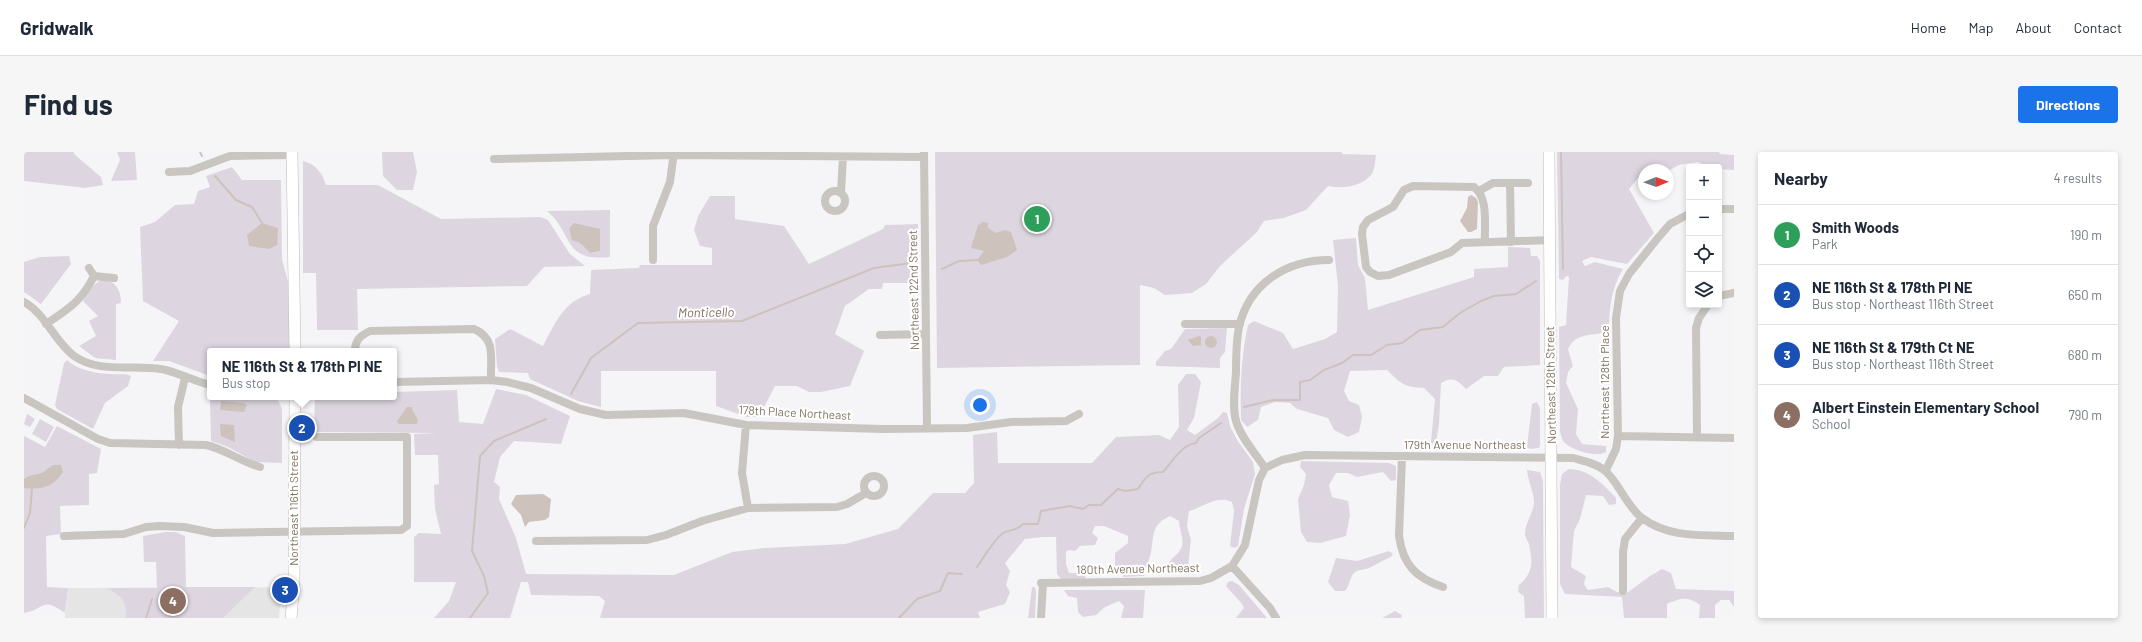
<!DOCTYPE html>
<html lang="en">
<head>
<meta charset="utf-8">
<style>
	:root { --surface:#fff; --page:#f6f6f7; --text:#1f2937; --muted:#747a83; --line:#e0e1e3; --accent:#1a73e8 }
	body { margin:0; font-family:Barlow,sans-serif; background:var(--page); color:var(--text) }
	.controls { position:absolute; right:12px; top:12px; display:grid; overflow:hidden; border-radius:4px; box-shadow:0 2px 6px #0003 }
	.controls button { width:36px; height:36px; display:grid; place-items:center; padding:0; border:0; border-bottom:1px solid var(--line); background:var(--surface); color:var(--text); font:20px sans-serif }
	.compass { position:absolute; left:1614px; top:12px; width:36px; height:36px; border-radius:50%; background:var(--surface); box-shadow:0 2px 6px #0003; rotate:89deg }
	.you { position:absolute; left:956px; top:253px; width:14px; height:14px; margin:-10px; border:3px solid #fff; border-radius:50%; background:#1a73e8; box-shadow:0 0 0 6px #1a73e833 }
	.badge { display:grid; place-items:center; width:26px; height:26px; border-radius:50%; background:var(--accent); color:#fff; font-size:13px; font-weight:700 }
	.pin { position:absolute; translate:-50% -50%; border:2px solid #fff; box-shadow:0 1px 4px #0006 }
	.popup { position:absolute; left:183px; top:196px; width:190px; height:52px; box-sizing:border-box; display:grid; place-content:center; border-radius:4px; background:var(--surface); filter:drop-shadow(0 1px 3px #0005); font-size:13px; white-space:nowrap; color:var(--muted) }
	.popup b { font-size:15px; color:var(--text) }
	.popup::after { content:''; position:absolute; left:50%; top:100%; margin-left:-8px; border:8px solid transparent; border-top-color:var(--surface) }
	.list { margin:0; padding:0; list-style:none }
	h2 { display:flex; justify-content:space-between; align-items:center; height:52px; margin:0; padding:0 16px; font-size:17px }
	h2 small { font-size:13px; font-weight:400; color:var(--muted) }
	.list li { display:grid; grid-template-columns:26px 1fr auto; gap:12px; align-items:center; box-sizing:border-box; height:60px; padding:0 16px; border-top:1px solid var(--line) }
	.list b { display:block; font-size:15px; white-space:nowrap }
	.list p { margin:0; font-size:13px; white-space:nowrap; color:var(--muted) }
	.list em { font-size:13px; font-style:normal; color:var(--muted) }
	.icon { flex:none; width:22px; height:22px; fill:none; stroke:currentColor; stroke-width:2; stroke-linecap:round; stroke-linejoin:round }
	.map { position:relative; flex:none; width:1710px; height:466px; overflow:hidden; border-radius:4px }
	header { display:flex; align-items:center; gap:24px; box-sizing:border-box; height:56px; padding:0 20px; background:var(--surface); border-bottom:1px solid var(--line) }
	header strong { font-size:19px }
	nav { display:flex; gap:22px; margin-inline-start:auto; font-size:14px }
	.intro { display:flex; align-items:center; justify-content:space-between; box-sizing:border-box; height:96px; padding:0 24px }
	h1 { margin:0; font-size:28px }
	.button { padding:10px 18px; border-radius:4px; background:var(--accent); color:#fff; font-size:14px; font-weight:700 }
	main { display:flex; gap:24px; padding:0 24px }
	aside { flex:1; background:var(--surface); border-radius:4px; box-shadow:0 2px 6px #0003 }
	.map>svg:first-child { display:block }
	.built { fill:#e6e5e6 }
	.green { fill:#ddd6e0; fill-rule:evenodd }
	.water { fill:#cdc2bc }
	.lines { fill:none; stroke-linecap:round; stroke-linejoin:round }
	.stream { stroke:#cdc2bc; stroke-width:2 }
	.secondary-casing { stroke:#beb9b2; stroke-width:12 }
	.street { stroke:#c9c5c0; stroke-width:8 }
	.secondary { stroke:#fff; stroke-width:11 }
	.labels { text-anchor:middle; stroke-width:4; stroke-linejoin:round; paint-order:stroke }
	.street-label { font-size:12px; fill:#817361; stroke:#fff }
	.water-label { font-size:13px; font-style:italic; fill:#836e61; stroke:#fff }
</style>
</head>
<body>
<header>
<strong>Gridwalk</strong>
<nav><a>Home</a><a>Map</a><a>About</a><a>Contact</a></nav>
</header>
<div class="intro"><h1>Find us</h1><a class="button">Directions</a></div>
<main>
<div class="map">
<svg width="1710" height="466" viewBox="0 0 1710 466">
	<rect width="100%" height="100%" fill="#f5f5f8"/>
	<path class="built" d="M258 435 255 466H41L44 436Z"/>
	<path class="green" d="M0 0H50V2L77 25 79 33 61 36 0 29Z
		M93 0H111L113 28 87 29 96 8Z
		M358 0H389L393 20 389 38H373L359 24Z
		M911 0H1318V2L1352 3C1351 8 1351 17 1348 22 1337 35 1319 37 1304 34L1282 58 1260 66 1240 69 1233 80 1196 114 1182 132 1168 141 1141 143 1130 136 1116 133V213L913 216Z
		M1533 0H1695L1696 2 1710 3V18L1695 17V15H1688L1673 10 1655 13 1644 19 1620 18V24L1614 26 1605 37 1630 81 1603 112 1567 105 1558 109 1561 114 1571 110 1599 117C1587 137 1585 156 1585 179 1569 185 1553 179 1544 197L1549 214 1544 220 1542 231 1554 257 1552 282 1558 292 1582 294V300C1573 306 1546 298 1539 289 1538 287 1537 283 1536 280L1535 175 1542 173 1545 125 1542 124 1539 128 1535 127Z
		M279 9C292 12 298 21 302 33H354L417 67 516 65 524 68 546 102 561 114 520 115 503 134 333 137 334 178H293L292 121H279Z
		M208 15 218 28H257L258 107 265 134V199H186V224L145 209H129L155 169 119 149 116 75 131 70 151 53 170 52 174 39 186 35 182 24Z
		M686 44H711V67L760 74 785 112 859 77 861 73 894 72V131H859L858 137H845L821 154 811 182 840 199 826 234 797 240H785L773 234H751L735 265H723L692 254V219H577V255L554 249 506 227 504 221 475 220 473 214 471 187 486 177 519 194C531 171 540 149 566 142L567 118 615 116 616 113H688V96L676 94 670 78 674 64Z
		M586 58V105C538 110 550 82 523 59ZM548 88 576 99 566 101 556 91Z
		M1332 86 1334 113 1341 126 1344 158 1450 125V117L1484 115V95L1506 96 1507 104H1513L1516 109V213L1480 215 1474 224H1460L1442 237C1434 228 1428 224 1417 231L1415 272 1412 290 1409 292 1407 290 1411 247 1400 236C1380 235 1377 232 1363 218L1326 219 1320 239 1325 249 1335 253 1338 265 1335 280 1324 285 1310 278 1304 266 1273 257 1266 251 1251 250 1237 255 1234 268 1223 275 1217 268C1216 236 1217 204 1224 173L1230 169 1259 181 1269 197 1301 187 1313 180 1314 134 1309 88Z
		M45 104 47 112 17 152 0 140V110L16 105Z
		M78 127C92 129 97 138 97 151L92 152V208L71 206 55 194 72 184 65 169 74 164 59 149 70 133Z
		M1203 176 1201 200 1196 206V216L1132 214V210L1141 199 1147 197 1161 177Z
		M43 208C53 218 74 222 88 222 95 223 101 221 107 224L104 234 81 251 69 277 33 257 31 253 40 211Z
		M1162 222H1171L1177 230 1170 266 1163 278 1171 283 1194 266 1199 260 1203 261 1206 274 1213 288 1229 310 1231 322 1220 357 1214 394 1210 396 1206 394 1210 359 1208 350C1192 343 1181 355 1165 359L1163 374 1167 388 1164 415 1158 419 1145 418 1143 414C1147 405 1156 402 1158 394 1160 386 1155 376 1155 369L1146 364C1130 372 1130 378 1128 394 1127 403 1123 414 1120 424L1099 425V419L1091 416V401L1104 391V384L1080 374H1071L1068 381 1074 386 1071 393 1056 394 1051 399 1046 398 1042 399V412L1045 421H1062L1061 428 1037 427 1033 422 1032 385H1019L1001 387 981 411 986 419 982 433 986 440 981 452 954 460 956 466H576L581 449 575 444 507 443 504 430H497L486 466H410L425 449 432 430H390V385L395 381 417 382 411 357 410 333 415 332 414 303H391L390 282 413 281 290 280 291 245H370V240L433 238 435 270 459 272 472 237 502 243 546 264 537 292 490 289 476 305 470 330 476 335 475 347 492 386 502 422 650 423 708 400 741 396 821 392 874 377 909 341H941L950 331 949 283 973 280 974 311H1068L1092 285 1135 283 1146 288 1155 275 1154 233Z
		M186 245H248L254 248 258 257V311L231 310 204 295 187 289Z
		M1513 250 1516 256V293L1515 296 1506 297 1503 295 1508 252Z
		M3 262 11 267 6 275 0 272Z
		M16 267 30 275 22 290 8 282Z
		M33 274 77 297 73 321 65 322V353L36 354 37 382 22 384 23 435 44 436 41 461C17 444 22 457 0 461V284L21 295Z
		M1277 309 1365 311 1372 314V328L1367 329 1359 320 1333 325 1324 321H1312L1305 333 1308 345 1324 349 1326 363 1322 384 1296 391 1283 390 1277 380 1274 347 1280 333 1282 322 1276 315Z
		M1545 317C1565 317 1579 332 1592 346V352L1585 353 1579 344 1562 343 1556 367 1550 379 1547 415 1562 424 1560 432 1564 438 1584 435 1593 440 1603 441 1626 424 1638 417 1647 421 1652 437 1710 439V455L1705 448H1697L1691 453V466H1675L1676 453C1663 444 1657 446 1643 452V466H1600L1598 445 1541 442 1536 432V333L1538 322Z
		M1503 318 1516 320 1519 329 1520 466H1501L1500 444 1494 440 1495 433C1509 421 1509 411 1505 393 1505 390 1501 386 1501 382 1501 370 1510 361 1510 349 1509 338 1504 329 1503 318Z
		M141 380H152L161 384 162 435H231L199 466H102C103 447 97 444 82 436H133L132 410H120L119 384Z
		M1365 399 1369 402 1367 405C1359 408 1354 412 1347 415 1340 419 1332 416 1328 424 1325 430 1325 434 1321 439H1311L1304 430 1312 406 1333 409Z
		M1208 429 1215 433 1243 466H1212L1220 456 1218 452 1202 434 1204 430Z
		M1008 435H1011L1012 440 1011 466H1004Z
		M1040 438H1121L1119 466H1097L1100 454 1095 449 1081 455 1072 463 1059 465 1054 460 1053 446 1044 444Z
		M1371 459 1378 463 1377 466H1358Z"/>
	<path class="water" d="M1447 43 1452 46 1454 50 1453 77 1447 80H1444L1436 69 1443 56 1444 45Z
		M959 70 964 71V76L972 81 981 78 987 80 993 98 983 105 957 113 953 108 960 99 947 96 954 73Z
		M238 71 254 76 253 93 245 97 225 94 223 83Z
		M550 71 576 77V99L566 101 556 91 548 88 545 76Z
		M1175 184 1177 185V193L1169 194 1164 188Z
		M1181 190a6 6 0 1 1 12 0a6 6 0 1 1-12 0Z
		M197 249 219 251 223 253 220 260 196 258Z
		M383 255H387L394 268 393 272H375L373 269Z
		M196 272 210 273 211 290 197 284Z
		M29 313H37L39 320C29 335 18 338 0 336V327L5 324 18 321Z
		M519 342 527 347 525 365 521 368 505 370 501 375 497 363 487 352 492 343Z"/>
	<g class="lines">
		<path class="stream" d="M176 0 178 4
			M1537 0 1539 117
			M191 24 212 48 228 55 238 71
			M918 117 935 109 953 108
			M547 242 567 206 614 171 718 169 850 116 887 111
			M1220 255 1249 248H1276V230L1286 228 1300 218 1318 211 1329 203H1347L1363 193 1378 191 1396 178 1419 175 1436 161 1457 149 1470 144 1492 142 1512 129
			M0 376 6 361 8 337
			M953 415C961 404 968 390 979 381 986 377 993 379 999 372H1014L1017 359 1046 354 1059 357 1065 353H1077L1094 337 1101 339 1114 337C1121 326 1124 320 1139 320 1148 310 1157 293 1172 291L1175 286 1197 271
			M122 466 128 447
			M446 466 464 441 460 424 448 399 456 304 470 289 522 267
			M875 466 893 447 916 439 924 421 938 422"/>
		<defs>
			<path id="secondary" d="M268 0 271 199
				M1525 0 1528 466
				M267 466 270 431 271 245"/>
		</defs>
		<use href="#secondary" class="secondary-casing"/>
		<path class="street" d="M900 1 903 276
			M470 7 650 3 900 5
			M145 20 166 19 206 4 268 3
			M1486 31H1504
			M801 49a10 10 0 1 1 20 0a10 10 0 1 1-20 0Z
			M1455 39 1469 31H1486L1487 90
			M817 40 819 5
			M1695 57H1710
			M1461 90C1460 73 1465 46 1450 35L1389 34 1380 38 1369 55 1344 68 1339 75 1338 82 1342 115 1346 120 1354 124 1365 123 1427 100 1438 91 1526 88
			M629 108V74L646 30 650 0
			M65 116 70 124
			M1695 144 1710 141
			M0 150C22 162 30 189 50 204 76 222 107 212 137 217 150 219 171 229 186 233
			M22 172C44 157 58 149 70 124L90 126
			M1161 172H1216
			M856 183 902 182
			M331 199C331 188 336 184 346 179L450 177C473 187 466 207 467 228
			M370 230 467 228 483 230 507 236 556 257 582 263 660 261 722 273 859 277 943 276 987 270 1042 269 1055 262
			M0 246 74 287 86 291 182 293C201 297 217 310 236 315
			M722 273 718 321 724 356
			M1594 284 1710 286
			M1673 286 1672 176 1675 166 1684 153
			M155 293 154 255 161 226
			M1378 305 1375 384C1379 413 1392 426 1419 435
			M1241 316 1258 308 1281 303 1549 306C1560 309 1571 311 1580 318 1593 327 1602 354 1618 366 1645 386 1678 383 1710 384
			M1582 318 1592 297 1594 284 1592 166 1596 139 1605 122 1633 87 1646 72 1665 62
			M840 334a10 10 0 1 1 20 0a10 10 0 1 1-20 0Z
			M40 384 100 382 122 375 136 374 160 375 189 381 377 378 383 374V285H293
			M512 389 623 388 642 383 678 369 724 356 813 355 823 352 842 341
			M1017 431 1176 429 1187 426 1208 414
			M1599 439V400L1601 387 1618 366
			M1017 466 1019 431
			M1252 466 1246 456 1208 414 1221 393 1235 328 1241 316C1232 302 1217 286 1212 269 1208 254 1211 236 1212 220 1212 205 1212 190 1215 175 1225 131 1263 108 1305 108"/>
		<use href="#secondary" class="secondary"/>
	</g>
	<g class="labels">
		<g class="street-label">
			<text transform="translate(890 138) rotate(-91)" y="4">Northeast 122nd Street</text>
			<text transform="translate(1581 230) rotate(-90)" y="4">Northeast 128th Place</text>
			<text transform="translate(1527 233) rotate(-91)" y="4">Northeast 128th Street</text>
			<text transform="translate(771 261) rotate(3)" y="4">178th Place Northeast</text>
			<text x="1441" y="297">179th Avenue Northeast</text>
			<text transform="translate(270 356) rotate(-90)" y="4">Northeast 116th Street</text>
			<text transform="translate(1114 417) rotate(-1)" y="4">180th Avenue Northeast</text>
		</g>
		<g class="water-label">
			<text transform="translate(682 160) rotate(-1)" y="5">Monticello</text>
		</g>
	</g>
</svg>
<div class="controls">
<button>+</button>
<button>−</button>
<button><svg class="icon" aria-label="locate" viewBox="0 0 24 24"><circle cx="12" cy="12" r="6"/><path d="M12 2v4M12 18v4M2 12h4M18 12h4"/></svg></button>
<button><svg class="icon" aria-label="layers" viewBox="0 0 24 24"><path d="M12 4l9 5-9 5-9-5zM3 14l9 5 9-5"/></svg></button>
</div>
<svg class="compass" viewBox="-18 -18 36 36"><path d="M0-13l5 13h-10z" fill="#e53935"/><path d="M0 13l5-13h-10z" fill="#747a83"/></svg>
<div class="you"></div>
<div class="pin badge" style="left:1013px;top:67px;background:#2e9e5b">1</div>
<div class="pin badge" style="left:278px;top:276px;background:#1a4fb4">2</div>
<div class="popup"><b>NE 116th St &amp; 178th Pl NE</b>Bus stop</div>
<div class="pin badge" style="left:261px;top:438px;background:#1a4fb4">3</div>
<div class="pin badge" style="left:149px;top:449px;background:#8d6e63">4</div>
</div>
<aside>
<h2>Nearby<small>4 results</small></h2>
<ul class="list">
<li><span class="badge" style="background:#2e9e5b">1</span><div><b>Smith Woods</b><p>Park</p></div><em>190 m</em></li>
<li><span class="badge" style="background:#1a4fb4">2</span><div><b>NE 116th St &amp; 178th Pl NE</b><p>Bus stop · Northeast 116th Street</p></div><em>650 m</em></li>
<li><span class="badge" style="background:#1a4fb4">3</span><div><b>NE 116th St &amp; 179th Ct NE</b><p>Bus stop · Northeast 116th Street</p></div><em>680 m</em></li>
<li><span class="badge" style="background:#8d6e63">4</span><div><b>Albert Einstein Elementary School</b><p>School</p></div><em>790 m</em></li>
</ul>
</aside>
</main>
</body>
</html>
